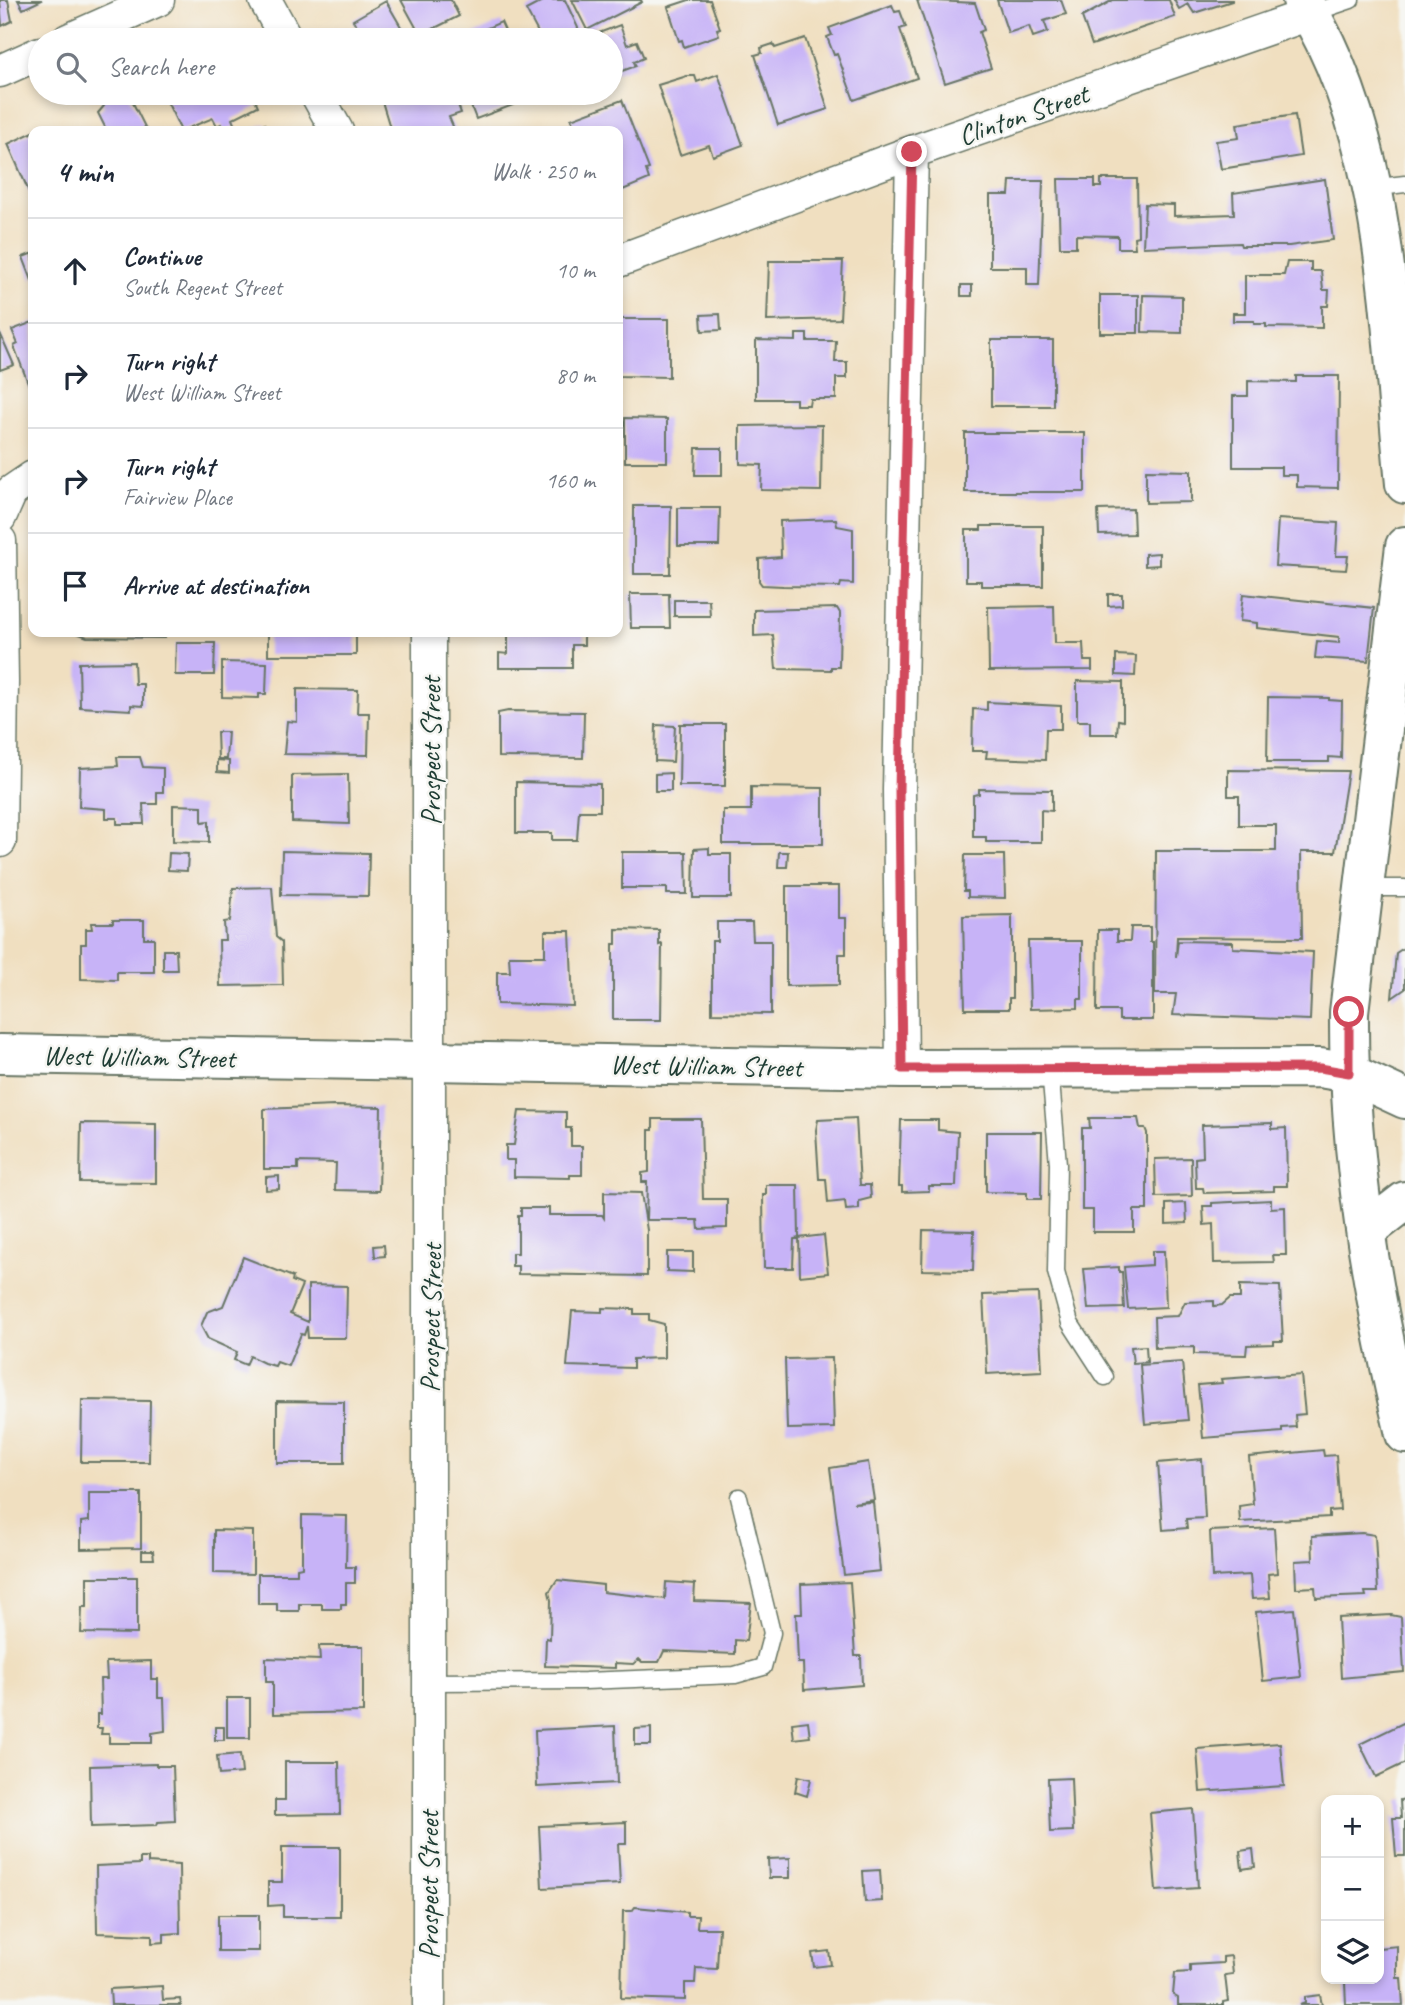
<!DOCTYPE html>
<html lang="en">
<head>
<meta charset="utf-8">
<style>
	:root { --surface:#fff; --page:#f2f2f3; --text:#1f2937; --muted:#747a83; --line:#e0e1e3 }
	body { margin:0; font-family:Caveat,sans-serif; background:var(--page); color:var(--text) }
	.controls { position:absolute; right:21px; bottom:21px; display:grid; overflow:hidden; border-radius:14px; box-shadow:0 4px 10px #0003 }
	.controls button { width:63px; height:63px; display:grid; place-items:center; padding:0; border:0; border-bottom:2px solid var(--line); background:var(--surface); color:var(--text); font:35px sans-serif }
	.stop { position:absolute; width:21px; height:21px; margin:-16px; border:5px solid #d1495b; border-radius:50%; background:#fff }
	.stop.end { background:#d1495b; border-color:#fff; box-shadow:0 2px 7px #0008 }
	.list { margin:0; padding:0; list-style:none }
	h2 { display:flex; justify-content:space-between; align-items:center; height:91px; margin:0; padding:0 28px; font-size:30px }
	h2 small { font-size:23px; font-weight:400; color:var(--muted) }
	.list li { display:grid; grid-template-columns:46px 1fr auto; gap:21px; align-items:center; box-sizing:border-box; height:105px; padding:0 28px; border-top:2px solid var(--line) }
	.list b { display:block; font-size:26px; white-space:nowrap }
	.list p { margin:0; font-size:23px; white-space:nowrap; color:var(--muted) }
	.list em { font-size:23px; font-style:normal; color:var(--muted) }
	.icon { flex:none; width:38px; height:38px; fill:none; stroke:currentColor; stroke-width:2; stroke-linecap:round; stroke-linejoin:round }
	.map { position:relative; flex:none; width:1405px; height:2005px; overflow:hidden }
	.search { position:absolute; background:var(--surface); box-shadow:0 4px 10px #0003; left:28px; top:28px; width:595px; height:77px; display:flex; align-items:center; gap:18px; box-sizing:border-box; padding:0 24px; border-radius:38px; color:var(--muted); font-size:26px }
	.panel { position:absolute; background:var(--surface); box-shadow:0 4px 10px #0003; left:28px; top:126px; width:595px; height:511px; border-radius:14px }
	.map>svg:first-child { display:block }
	.building { fill:#c7b3f7 }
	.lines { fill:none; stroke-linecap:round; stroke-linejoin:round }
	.service-casing { stroke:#687665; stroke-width:19 }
	.minor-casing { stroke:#687665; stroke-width:35 }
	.tertiary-casing { stroke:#687665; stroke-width:42 }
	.service { stroke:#fff; stroke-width:16 }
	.minor { stroke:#fff; stroke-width:32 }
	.tertiary { stroke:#fff; stroke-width:38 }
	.route { stroke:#d1495b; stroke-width:9 }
	.labels { text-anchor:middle; stroke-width:5; stroke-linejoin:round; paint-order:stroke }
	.street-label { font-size:28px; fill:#1f3d34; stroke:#f6f6f2 }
</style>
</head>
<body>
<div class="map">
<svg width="1405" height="2005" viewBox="0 0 1405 2005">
	<rect width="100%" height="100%" fill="#f6f6f2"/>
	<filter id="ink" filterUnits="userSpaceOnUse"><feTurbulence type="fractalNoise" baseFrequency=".0143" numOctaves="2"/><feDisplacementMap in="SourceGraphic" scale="14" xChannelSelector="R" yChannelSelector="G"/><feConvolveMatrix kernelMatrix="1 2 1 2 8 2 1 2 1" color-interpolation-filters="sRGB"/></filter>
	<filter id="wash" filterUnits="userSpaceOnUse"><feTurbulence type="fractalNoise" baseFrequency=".00686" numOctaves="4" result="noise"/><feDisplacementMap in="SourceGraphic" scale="28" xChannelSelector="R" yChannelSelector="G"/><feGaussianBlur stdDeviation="1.57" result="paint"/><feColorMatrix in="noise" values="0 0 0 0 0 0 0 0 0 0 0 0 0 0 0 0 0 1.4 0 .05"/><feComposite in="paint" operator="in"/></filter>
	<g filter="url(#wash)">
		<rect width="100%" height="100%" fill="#f0dfc0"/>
		<g id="blocks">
			<path class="building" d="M0 0H8L12 21 2 26Z
				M18 0H42L23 9Z
				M401 0H451L459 16 433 29 437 35 423 40Z
				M545 0H565L579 30 558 40H542L526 10Z
				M572 0H641L642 2 587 30Z
				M689 0H710L720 28 717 29 719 35 684 47 682 40 679 41 668 7Z
				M917 0 975 3 984 30 979 32 991 68 945 83Z
				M997 0H1061L1066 14 1044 21 1048 32 1033 37 1029 26 1008 33Z
				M1113 0H1169L1175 17 1092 45 1082 17Z
				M1174 0H1232V1L1194 13 1188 4 1179 9Z
				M386 1 404 32 390 40H365L353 20Z
				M892 5 895 12 900 11 906 27 900 29 917 78 854 100 837 54 834 55 827 37 832 35 829 28Z
				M501 22 509 40H460Z
				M620 25 627 45 637 41 644 58 634 62 636 66 611 75V40H580Z
				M805 38 828 109 778 125 755 55 762 53 761 48 773 44 775 48Z
				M718 74 743 145 713 156 709 145 680 155 658 85 687 76H695L697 82Z
				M113 93 129 95 147 131H101L106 129 98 113 104 106 101 99Z
				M163 93H252L258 106 232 119 235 126 224 131 221 124 217 126 213 118 181 131Z
				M395 93H434L441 99 454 94 461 113 449 117 455 131H391L381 98Z
				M466 93H508L513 105 476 119Z
				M622 100 649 169 646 170 649 179 618 192V131H576L571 119Z
				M1295 115 1301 156 1221 169 1216 141 1239 138 1237 124Z
				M265 124 268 131H246Z
				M33 132V201L8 144Z
				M1058 179H1095V187H1101V179H1137L1138 236 1134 237 1135 248H1118V236L1076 235V247H1060Z
				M1325 179 1333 240 1289 246H1241L1240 243 1143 247 1145 204 1174 205V216L1234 214 1233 193Z
				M1010 181H1043L1039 285H1027V267H990V195H1009Z
				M33 253V283L23 257Z
				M769 261H843L840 319 767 321Z
				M1287 262H1311V271H1321L1323 290H1329L1328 306H1322V328L1266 327V324H1254V321H1233V313H1245V275H1284Z
				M961 285H972V296H961Z
				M1100 295H1138V333H1100Z
				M1143 295 1182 296V333L1142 332Z
				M720 314 721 330 702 331 701 315Z
				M618 319H669V377L618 376Z
				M33 322V396L14 346 18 344 12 330Z
				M0 333 14 365 0 370Z
				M796 334H807V341H836L835 362H847V378H836V399H810L809 405H796V399H756V340L796 341Z
				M991 340H1053V406H991Z
				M1296 376H1339L1338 488 1297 487V475H1281V467H1233V396H1248V381L1296 382Z
				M625 418 667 419V462H625Z
				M822 425 821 491 761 490 762 465 740 464V426Z
				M965 433H1085V492H965Z
				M696 448H722V475H695Z
				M1146 470 1191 471V502L1146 503Z
				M634 506H671L670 574H634Z
				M678 508H720L719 546H678Z
				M1133 509 1134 534 1099 535 1098 510Z
				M836 519 837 526 853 529V584L841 583 840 587 783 586 762 585 759 581V559L781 557 780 521Z
				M1278 519 1338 523 1336 556H1348L1346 570 1275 566Z
				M981 526H1043V586H981V581H966V530H981Z
				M1159 553V565L1145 566V554Z
				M630 594H669L670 628H631Z
				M1108 594H1122V605L1108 606Z
				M1243 594 1374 608 1368 661 1315 658 1317 641 1339 643V637L1257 628V623L1240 621Z
				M674 600H709L710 616H674Z
				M1054 606 1055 643H1083L1084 661H1092V670L989 671 988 607Z
				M837 608 840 613 839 667H831V670L776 669 773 635 754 636V610Z
				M74 632H165V638L87 637Z
				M268 632H356V655H268Z
				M508 632H584V645H572V668H499V653L508 654Z
				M176 643H215L214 675H175Z
				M1116 655 1136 656 1135 676 1116 675Z
				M134 662 135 684H143V706L131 705V710L80 707 79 663Z
				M222 662 267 663 266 694H259V698L222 697Z
				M1077 681 1123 682V721L1118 720 1117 734H1090V721H1077Z
				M297 689 358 690 357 713H369L368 755 284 754 287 721 297 722Z
				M1268 697 1329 698V700L1342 701 1341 758 1329 757V762H1267Z
				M987 702 1061 706V729H1046L1045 760 986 758 987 751H972L973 709 987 710Z
				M508 711 584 712 583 758 498 757V713Z
				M680 724H725V786H679Z
				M656 725 675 726 673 762 655 761Z
				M217 732H228L226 759H218Z
				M117 757H140L143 767 163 768V792H157V804H143L144 824H117V818H106V809L79 807 80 768 118 766Z
				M217 760 229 761V773L217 772Z
				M1228 770 1348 771 1335 852H1301L1302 938 1177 937 1176 957 1178 941 1233 942V948L1313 952 1310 1020 1173 1015 1176 994H1155L1156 851H1276V825H1239V796H1228Z
				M671 773V791H655V774Z
				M348 774 349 824 292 822V775Z
				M516 782 600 784V811H579L577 840H552V833H516Z
				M751 787 823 788V844H723V810H751Z
				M979 789 1052 790V811L1041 810V842H986V837H973V795L979 794Z
				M173 805 202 806V822L209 821V842L173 841Z
				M709 848V854H731V898H693L694 849Z
				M282 851 369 853 368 896 281 895Z
				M622 852H686L687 894H667V888H622Z
				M779 852H788L787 867H778Z
				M169 853 188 854 187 871 168 870Z
				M965 855H1004L1005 898 968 897V891H964Z
				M786 886H839V918H846V954H839V985L786 986Z
				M272 887 276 937 282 942 283 985 220 986 219 940H225L224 922 230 921 233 888Z
				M1012 915V998H1009V1009H965L963 916Z
				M113 920H144V938H154V972H117V980L81 979V944H86V929H92L91 923H113Z
				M717 922H752L753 941H771V1014L712 1013V941H717Z
				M1131 927H1150V942H1153V1020H1119V1011H1097L1098 930H1117V941H1130Z
				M616 929 659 930V945L662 944 661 1020H613V944H616Z
				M545 931H570L573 1006 497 1004V972H510L509 956H545Z
				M1028 941H1082V999H1078V1008L1030 1009Z
				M1405 947V989L1392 998 1396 953Z
				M163 950H176L177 970H163Z
				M334 1106 381 1107 379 1191 335 1190 336 1163 298 1162V1169H264V1109Z
				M519 1111 566 1112V1128H571V1146H582V1175H570V1178L514 1177V1160H506V1145H514Z
				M856 1118 860 1185H870L871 1198 859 1201V1209L846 1210 845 1201 828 1203 826 1179H819L816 1130 818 1120Z
				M1089 1118H1138L1140 1128H1145L1147 1133V1210H1134V1232H1093V1210H1082V1128H1090Z
				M653 1119H701L703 1199H727V1228L699 1229 698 1220H646L647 1182H642V1173L649 1172V1130H653Z
				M901 1120H938V1130L958 1132 956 1186H929V1191L902 1192V1186H899Z
				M81 1123 156 1124V1183L80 1182Z
				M1272 1123V1129L1286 1128 1287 1186H1274V1191L1204 1193 1203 1188H1196L1195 1158 1203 1157 1202 1125Z
				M986 1132H1042L1041 1199H1027V1193L986 1192Z
				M1191 1158 1192 1196 1156 1197 1155 1159Z
				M279 1176V1189L266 1190V1177Z
				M766 1185H798L799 1238 794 1239 793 1268H764L763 1195H766Z
				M604 1192 641 1193 647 1230V1276L518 1274V1266H512V1253H518V1215H521V1208H549V1215H602L604 1218Z
				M1271 1200V1208L1285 1207 1286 1255H1273L1274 1262 1214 1263 1213 1224 1204 1225 1203 1206H1212V1203Z
				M1186 1203 1187 1223 1166 1224V1204Z
				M923 1230 974 1231 973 1271 922 1270Z
				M824 1235 828 1273 800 1276 799 1238Z
				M384 1245 385 1256 375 1257 374 1246Z
				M1152 1251H1164L1166 1307 1128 1309 1124 1267 1152 1265Z
				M667 1252H693V1272L667 1271Z
				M243 1257 293 1277 292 1281 302 1285 290 1314 308 1322V1285L347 1286 346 1338H308L307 1326 304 1335 301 1334 288 1366 277 1362 275 1366 264 1363 250 1356 246 1365 234 1360 237 1352 208 1339 201 1326 207 1312 223 1306Z
				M1119 1267V1272H1122L1124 1308 1088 1309 1084 1269Z
				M1240 1285 1280 1286 1283 1341H1274V1344L1247 1345 1246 1355 1194 1354V1347L1155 1348 1154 1317 1178 1316 1185 1302 1214 1301V1306L1222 1305 1230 1298H1240Z
				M1038 1293 1042 1371 987 1374 983 1295Z
				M602 1308 634 1309V1314H649V1320L664 1324V1358L633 1359V1368L567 1366 572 1311 602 1312Z
				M1146 1346 1147 1362 1133 1363 1131 1347Z
				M832 1358 834 1428 787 1429 785 1359Z
				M1182 1362 1188 1420 1145 1424 1140 1365Z
				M1277 1375V1377L1301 1375 1305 1414 1295 1415 1296 1427 1282 1428V1432L1203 1438 1198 1385 1222 1383 1221 1379Z
				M82 1400 150 1401 149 1462H81Z
				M277 1401 344 1402V1463H277Z
				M1323 1450 1324 1456 1336 1455 1340 1510 1329 1511V1517L1240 1522 1239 1506 1253 1504 1249 1457Z
				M1202 1459 1205 1518 1186 1519 1187 1528 1163 1530 1158 1463Z
				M868 1462 874 1500 853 1503 873 1502 880 1571 844 1575 830 1468Z
				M89 1493H141V1548L81 1549V1522L89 1521Z
				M302 1515 347 1516 346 1567H355V1583H346V1604H341V1609H322V1604H299V1611H277V1604H258V1574H297V1568L302 1567Z
				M1274 1528 1277 1573 1268 1574 1270 1598 1252 1599 1250 1575 1212 1577 1210 1531Z
				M214 1530 253 1531V1574L214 1573Z
				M1362 1533 1375 1535 1378 1592H1365L1366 1596 1316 1598 1315 1587 1296 1588 1295 1561 1313 1560 1312 1536Z
				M142 1551H153L154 1559H142Z
				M87 1577H137V1634L81 1633 82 1607H87Z
				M557 1580 603 1585V1592L665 1599 666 1582 695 1584 694 1601 751 1603 746 1641 735 1640V1654L664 1651 659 1662H642L639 1659 633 1664 615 1663V1668L545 1666 546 1638 550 1639 551 1600 549 1592Z
				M850 1582 855 1656H861L862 1685 804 1690 803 1663H798L796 1614H802L801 1584Z
				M1294 1609 1301 1677 1263 1681 1256 1612Z
				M1391 1615 1401 1617 1404 1672 1341 1678 1338 1618Z
				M319 1646H363V1712L273 1714V1682H266V1658L320 1660Z
				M151 1661V1679H158V1698H164L165 1731 152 1733V1743H109V1734H101L102 1728H97V1714H101L100 1679H107L106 1662Z
				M227 1698H250V1738H227Z
				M808 1721 810 1737 794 1739 792 1723Z
				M1405 1722V1763L1376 1777 1360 1744Z
				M615 1726 617 1783 537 1787 535 1730Z
				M215 1727H224V1740H215Z
				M651 1728V1745H635V1729Z
				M1280 1743 1284 1786 1200 1792 1197 1749Z
				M240 1754 242 1773 219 1775 217 1756Z
				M285 1762H339L340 1814 275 1815V1800H285Z
				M156 1764V1766H173L175 1821 158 1822 157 1825 91 1827 90 1766Z
				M798 1776 811 1779 807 1796 795 1792Z
				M1071 1778 1073 1831 1050 1832 1048 1779Z
				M1405 1799V1856H1396L1393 1818H1401L1400 1800Z
				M1193 1809 1198 1888 1156 1891 1150 1813Z
				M626 1822V1844H618L620 1884 542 1888 539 1826Z
				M282 1847H340V1917H283V1905L268 1906V1882H282Z
				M1253 1849 1255 1867 1242 1869 1240 1851Z
				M140 1858H148V1863L179 1865 180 1933 164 1934V1942L152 1943V1935L97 1933 96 1866 140 1864Z
				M790 1858V1878H769L768 1859Z
				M880 1870 882 1901 865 1902 863 1871Z
				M635 1907 687 1912V1916H698L697 1928H719L717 1969 696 1968 695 1983H685V2000L621 1998 623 1911H632Z
				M218 1915H259V1951H218Z
				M1397 1946V1978H1401L1403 2005H1346L1345 1982H1351L1350 1979H1379V1948Z
				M829 1951 831 1965 814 1967 812 1953Z
				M1231 1956 1233 1974 1225 1975 1228 2001 1223 2002V2005H1178V1998L1173 1995 1175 1973 1190 1972V1965L1223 1963V1957Z
				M162 1986 163 2000 180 1999 181 2005H111L110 1989Z
				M1320 1995 1322 2005H1300L1305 2003V1997Z"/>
		</g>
	</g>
	<g filter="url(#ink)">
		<use href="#blocks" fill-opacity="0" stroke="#687665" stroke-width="2"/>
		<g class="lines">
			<defs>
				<path id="service" d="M1310 14 1351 0
					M1371 188 1405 184
					M1364 888H1405
					M1050 1069 1058 1164 1056 1272 1070 1323 1105 1377
					M427 1682 585 1681 735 1675 763 1667 772 1633 739 1497"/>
				<path id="minor" d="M265 0 287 40
					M68 40 158 0
					M0 71 40 53
					M316 93 337 131
					M618 261 912 152 1310 14
					M0 517 11 492 33 477
					M0 541 2 682 0 841
					M902 1069 899 790 912 152
					M429 2005C426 1547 432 1090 429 632"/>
				<path id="tertiary" d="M1302 0C1390 143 1389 323 1405 484
					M1405 546 1349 1012C1348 1157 1372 1293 1405 1434
					M0 1054 902 1069 1320 1068 1349 1073 1405 1099
					M1366 1231 1405 1201"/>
			</defs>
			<use href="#service" class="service-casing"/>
			<use href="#minor" class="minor-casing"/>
			<use href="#tertiary" class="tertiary-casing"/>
			<use href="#service" class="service"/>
			<use href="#minor" class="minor"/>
			<use href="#tertiary" class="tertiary"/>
		</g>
	</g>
	<g class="lines" filter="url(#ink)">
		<path class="route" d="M912 152 899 790 902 1069 1320 1068 1349 1073V1012"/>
	</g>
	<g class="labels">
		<g class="street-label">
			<text transform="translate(1023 114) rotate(-19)" y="10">Clinton Street</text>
			<text transform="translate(430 751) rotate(-90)" y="10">Prospect Street</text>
			<text transform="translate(139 1056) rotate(1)" y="10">West William Street</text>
			<text transform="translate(706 1065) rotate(1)" y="10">West William Street</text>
			<text transform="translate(430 1318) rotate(-89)" y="10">Prospect Street</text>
			<text transform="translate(428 1885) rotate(-90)" y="10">Prospect Street</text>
		</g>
	</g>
</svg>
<div class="controls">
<button>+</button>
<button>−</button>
<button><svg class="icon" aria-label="layers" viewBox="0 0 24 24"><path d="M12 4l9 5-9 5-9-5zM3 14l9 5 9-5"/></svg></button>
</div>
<div class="stop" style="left:1349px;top:1012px"></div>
<div class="stop end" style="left:912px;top:152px"></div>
<div class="search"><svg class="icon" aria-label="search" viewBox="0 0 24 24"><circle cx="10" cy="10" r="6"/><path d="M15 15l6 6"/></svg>Search here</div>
<section class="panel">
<h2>4 min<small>Walk · 250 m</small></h2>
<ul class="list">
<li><svg class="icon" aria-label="ahead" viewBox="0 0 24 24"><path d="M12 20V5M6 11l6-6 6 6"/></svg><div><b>Continue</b><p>South Regent Street</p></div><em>10 m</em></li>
<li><svg class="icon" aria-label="right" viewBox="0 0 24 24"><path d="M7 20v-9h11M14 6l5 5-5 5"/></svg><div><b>Turn right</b><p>West William Street</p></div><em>80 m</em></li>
<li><svg class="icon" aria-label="right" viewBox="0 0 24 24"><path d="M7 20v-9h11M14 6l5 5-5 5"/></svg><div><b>Turn right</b><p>Fairview Place</p></div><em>160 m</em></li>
<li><svg class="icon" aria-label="arrive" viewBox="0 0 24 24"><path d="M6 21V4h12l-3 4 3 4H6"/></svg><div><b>Arrive at destination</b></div></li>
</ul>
</section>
</div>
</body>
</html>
